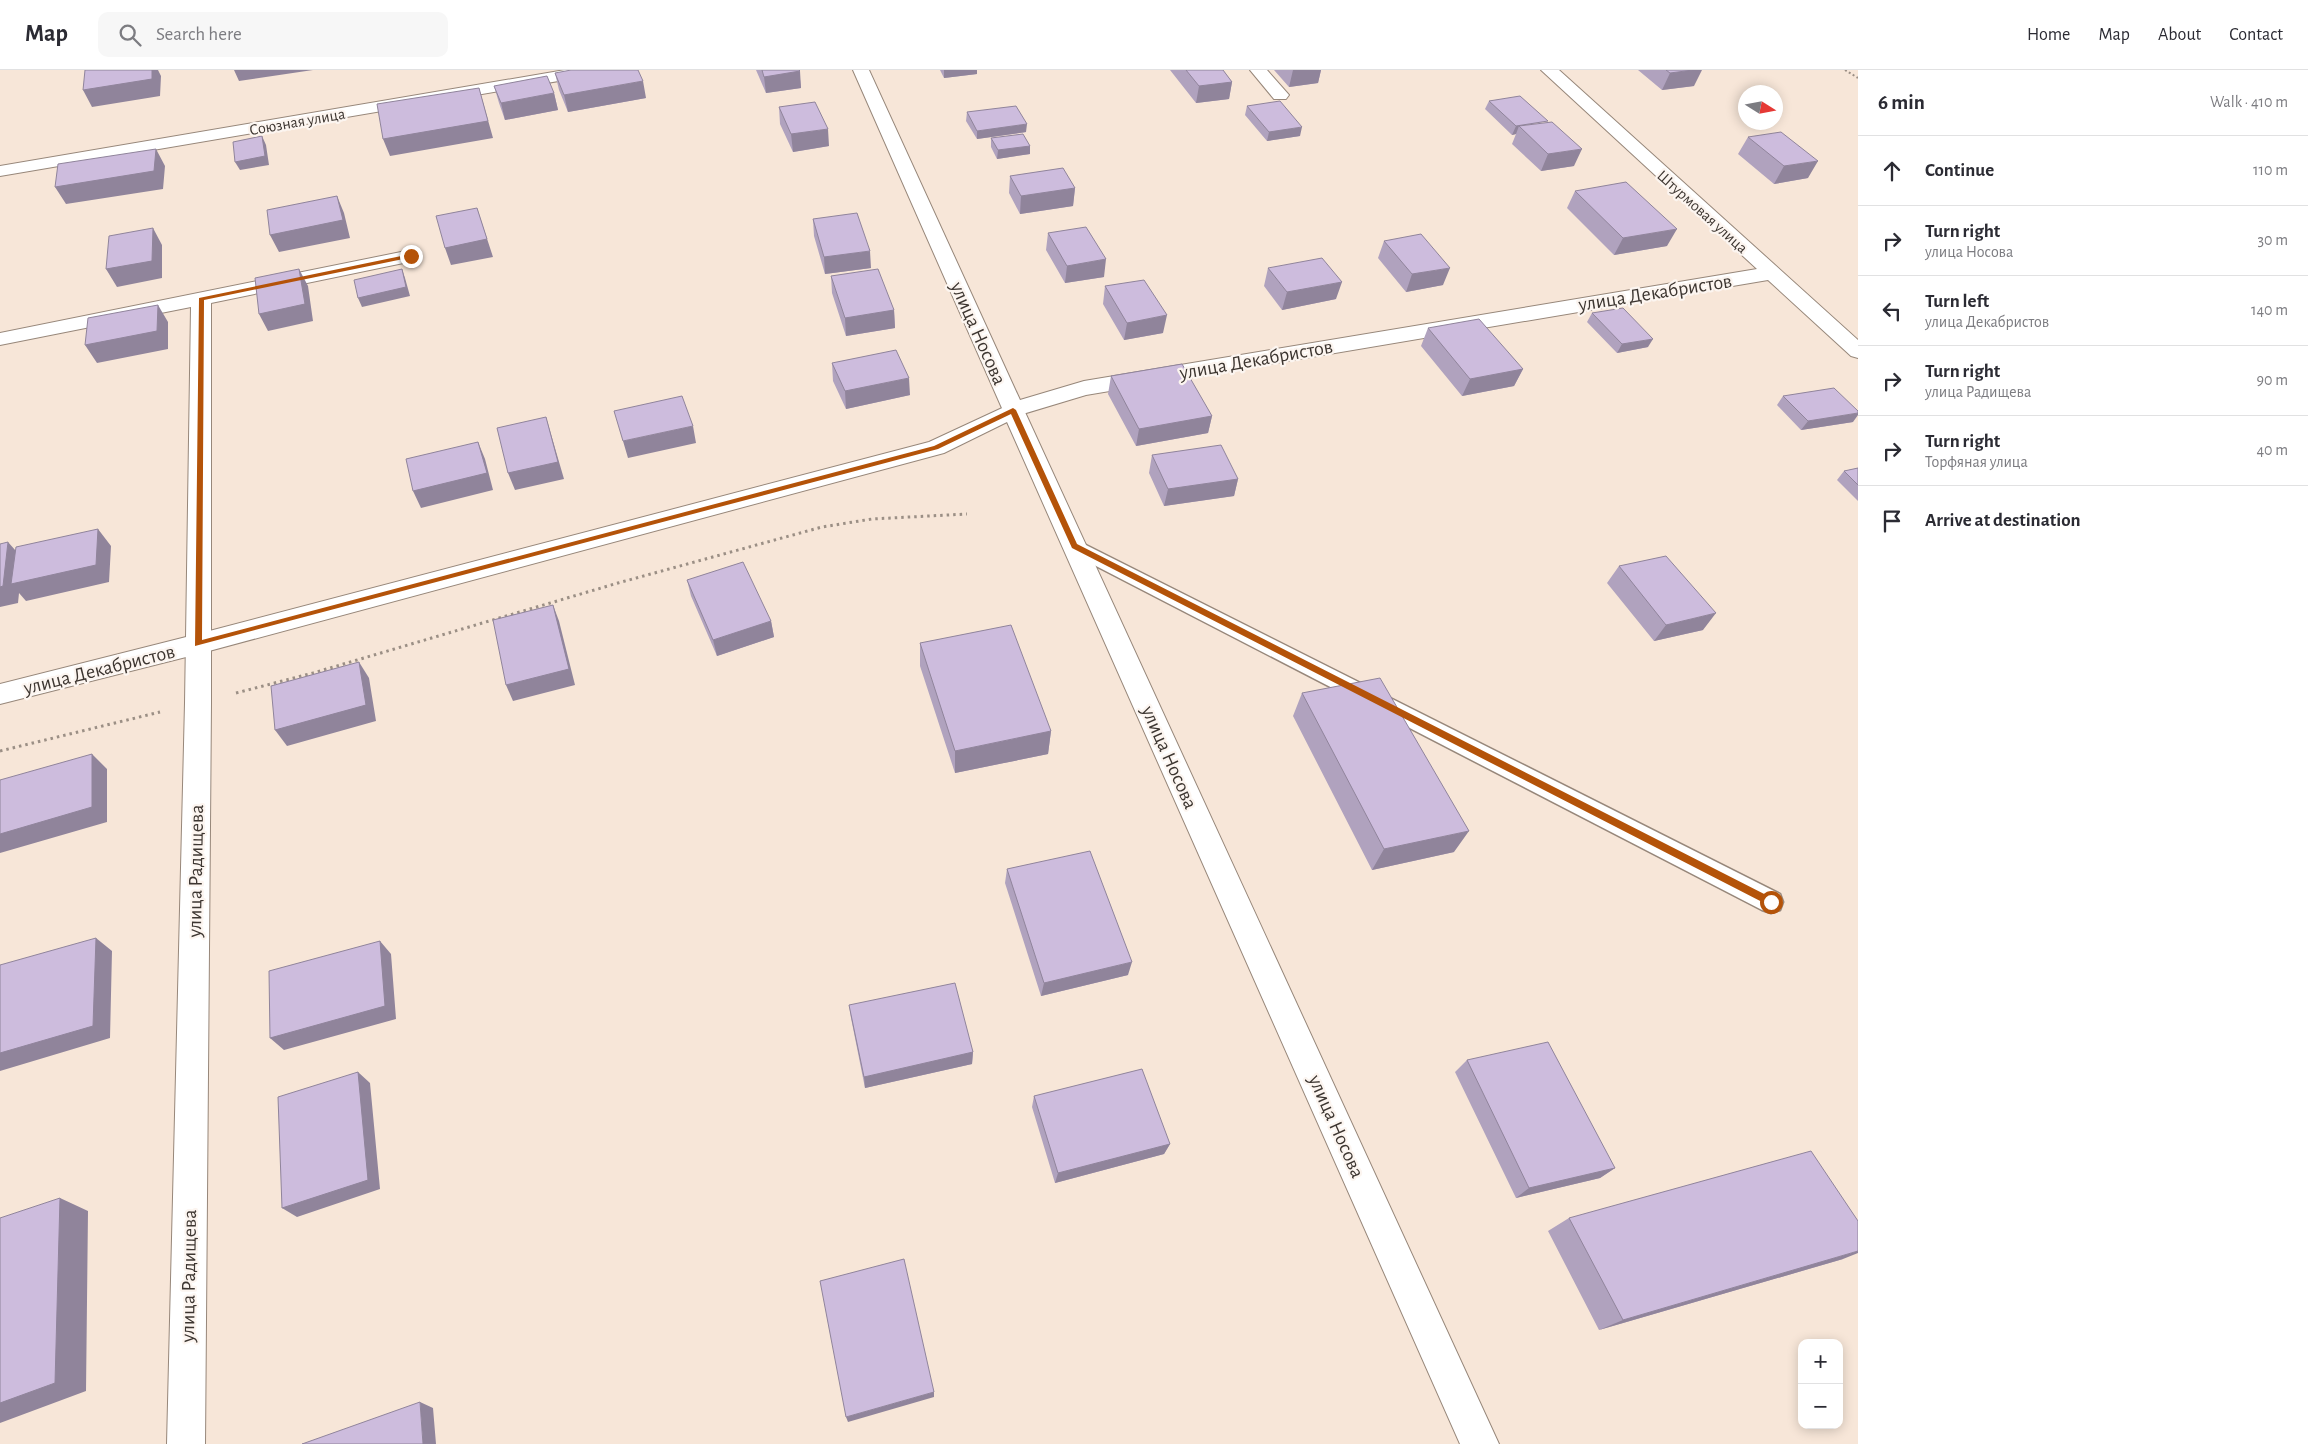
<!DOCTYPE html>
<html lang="en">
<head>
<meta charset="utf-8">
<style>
	:root { --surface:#fff; --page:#f7f7f7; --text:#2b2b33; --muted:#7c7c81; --line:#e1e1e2 }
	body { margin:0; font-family:"Alegreya Sans",sans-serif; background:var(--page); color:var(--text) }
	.controls { position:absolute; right:15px; bottom:15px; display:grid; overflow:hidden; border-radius:10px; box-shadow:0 2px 12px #0003 }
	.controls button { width:45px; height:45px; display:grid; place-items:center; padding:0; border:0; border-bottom:1px solid var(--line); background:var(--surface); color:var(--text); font:25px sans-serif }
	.compass { position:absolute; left:1738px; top:15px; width:45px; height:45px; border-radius:50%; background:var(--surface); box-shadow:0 2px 12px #0003; rotate:101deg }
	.stop { position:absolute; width:15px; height:15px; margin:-11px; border:4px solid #b45309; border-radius:50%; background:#fff }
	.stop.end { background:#b45309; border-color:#fff; box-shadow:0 1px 5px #0008 }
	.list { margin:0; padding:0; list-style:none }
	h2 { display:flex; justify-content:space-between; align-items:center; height:65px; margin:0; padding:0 20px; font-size:21px }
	h2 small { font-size:16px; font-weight:400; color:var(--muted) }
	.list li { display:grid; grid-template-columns:32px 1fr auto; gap:15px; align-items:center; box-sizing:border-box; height:70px; padding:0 20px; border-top:1px solid var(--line) }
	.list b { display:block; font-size:19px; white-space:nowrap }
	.list p { margin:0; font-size:16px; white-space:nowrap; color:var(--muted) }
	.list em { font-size:16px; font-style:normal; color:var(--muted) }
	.icon { flex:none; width:28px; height:28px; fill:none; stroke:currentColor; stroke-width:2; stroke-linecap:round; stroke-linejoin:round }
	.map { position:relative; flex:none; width:1858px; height:1374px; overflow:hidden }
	header { display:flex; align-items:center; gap:30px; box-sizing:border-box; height:70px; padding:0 25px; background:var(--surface); border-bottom:1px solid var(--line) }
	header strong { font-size:24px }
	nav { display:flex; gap:28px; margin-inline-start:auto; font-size:18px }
	.search { width:350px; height:45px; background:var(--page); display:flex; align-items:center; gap:12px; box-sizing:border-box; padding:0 18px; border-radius:10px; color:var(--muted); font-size:19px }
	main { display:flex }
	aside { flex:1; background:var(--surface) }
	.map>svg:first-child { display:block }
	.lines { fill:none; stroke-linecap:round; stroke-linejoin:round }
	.lane-casing { stroke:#97877a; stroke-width:3 }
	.street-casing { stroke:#97877a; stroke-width:2 }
	.secondary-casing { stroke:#97877a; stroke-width:2 }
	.path-far1 { stroke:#9b8f85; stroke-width:2; stroke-dasharray:2 2.5; stroke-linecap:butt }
	.path { stroke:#9b8f85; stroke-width:3; stroke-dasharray:2.5 4; stroke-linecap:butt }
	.lane { fill:#fff; fill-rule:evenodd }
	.street { fill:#fff; fill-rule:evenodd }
	.secondary { fill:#fff; fill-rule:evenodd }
	.wall { fill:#b0a2be }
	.shaded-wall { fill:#90849b }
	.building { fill:#cdbcdd; stroke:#90849b }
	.route { fill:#b45309 }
	.labels { text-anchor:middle; stroke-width:4.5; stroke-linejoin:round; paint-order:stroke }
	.far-street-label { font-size:16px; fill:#3d3631; stroke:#fcf5f0 }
	.street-label { font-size:20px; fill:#3d3631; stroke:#fcf5f0 }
</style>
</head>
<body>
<header>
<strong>Map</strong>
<div class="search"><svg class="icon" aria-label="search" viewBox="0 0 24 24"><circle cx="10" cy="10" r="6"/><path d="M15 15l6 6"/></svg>Search here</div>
<nav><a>Home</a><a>Map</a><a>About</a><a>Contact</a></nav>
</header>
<main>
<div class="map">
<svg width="1858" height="1374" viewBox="0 0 1858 1374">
	<rect width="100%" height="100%" fill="#f7e6d8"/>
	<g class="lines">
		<defs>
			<path id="lane" d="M1074 469 1780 824 1783 832 1780 840 1771 843 1762 840 1067 481 1064 476 1067 471Z"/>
			<path id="street" d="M565 0H602L600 4 594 5 0 106V96Z
				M853 0H869L1020 330 1084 311 1757 199 1541 0H1559L1858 270V288L1851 286 1768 210 1086 325 1013 347 1005 345Z
				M1250 0H1267L1289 25 1286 29H1274Z
				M411 180 418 182 421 186 418 190 211 233V633L205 1374H167L185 633 191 237 0 275V263Z"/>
			<path id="secondary" d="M1013 333 1021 335 1024 340 1499 1374H1460L1007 352 944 383 198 584 0 634V614L198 564 929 372Z"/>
		</defs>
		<use href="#lane" class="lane-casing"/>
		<use href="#street" class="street-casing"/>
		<use href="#secondary" class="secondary-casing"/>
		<path class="path-far1" d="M1845 0 1858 8"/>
		<path class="path" d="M236 623 313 603 618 513 822 457 872 449 967 444
			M0 681 160 642"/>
		<use href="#lane" class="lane"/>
		<use href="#street" class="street"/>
		<use href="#secondary" class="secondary"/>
	</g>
	<path class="wall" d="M756 0H799L801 18 766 23Z
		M940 0H977V4L944 8Z
		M1170 0H1223L1232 12 1229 29 1196 33Z
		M1274 0H1321L1318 13 1289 17Z
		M1638 0H1693L1694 16 1662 20Z
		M555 3 646 28 568 42 559 20Z
		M494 16 554 23 558 40 505 50 499 33Z
		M1489 31 1574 96 1541 101 1512 74 1516 64 1512 65 1485 39Z
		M1247 36 1300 66 1267 71 1245 45Z
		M779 37 829 76 793 82 780 54Z
		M967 42 1026 62 977 69 966 51Z
		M1748 67 1808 108 1774 114 1738 84Z
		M991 68 1030 76V84L997 89 991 77Z
		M1010 106 1075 118 1073 136 1020 144 1009 123Z
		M1575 121 1667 176 1614 185 1567 138Z
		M813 149 871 198 825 204 814 166Z
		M1048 163 1104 207 1065 213 1046 180Z
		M1384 171 1443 215 1406 222 1378 188Z
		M1268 198 1336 229 1282 240 1264 216Z
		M831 206 894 240 895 258 846 266 832 223Z
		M1105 216 1163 263 1124 270 1103 234Z
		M1592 243 1648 277 1617 283 1587 252Z
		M1428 258 1523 299 1514 316 1462 326 1421 276Z
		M832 293 910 325 846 339 833 311Z
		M1111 306 1212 346 1208 363 1136 376 1108 324Z
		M1783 326 1853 352 1801 360 1777 335Z
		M1152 385 1238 409 1234 426 1164 436 1149 403Z
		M1858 398V431L1837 410 1844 401Z
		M1619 496 1703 560 1654 571 1607 513Z
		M687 510 771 551 774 567 717 586 691 526Z
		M920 573 1051 661 1048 684 955 703 920 596Z
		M1302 623 1454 782 1372 800 1293 646Z
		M1007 799 1128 905 1041 926 1005 813Z
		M849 935 973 982 972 994 865 1018 851 948Z
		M1467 990 1615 1098 1600 1108 1516 1128 1455 1002Z
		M1034 1026 1170 1074 1164 1084 1055 1113 1032 1037Z
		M1569 1148 1843 1189 1599 1260 1548 1161Z"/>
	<path class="shaded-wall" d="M152 0H158L161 6 160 26 92 37 83 20Z
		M234 0H313L239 11Z
		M944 0H977V4L944 8Z
		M1293 0H1321L1318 13 1289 17Z
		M1693 0H1702L1694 16 1662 20 1670 3Z
		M800 1 801 18 766 23 764 7Z
		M643 11 646 28 568 42 564 25Z
		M1232 12 1229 29 1196 33 1199 16Z
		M479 18 493 68 390 86 383 69Z
		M554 23 558 40 505 50 501 33Z
		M1548 51 1519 56 1516 64 1512 65 1516 56Z
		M1027 54 1026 62 977 69V61Z
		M1302 57 1300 66 1267 71 1269 62Z
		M828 59 829 76 793 82 791 64Z
		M262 66 266 75 269 95 240 100 235 92Z
		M1030 76V84L997 89 998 80Z
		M156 79 165 96 163 119 66 134 55 117Z
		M1582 79 1574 96 1541 101 1548 84Z
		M1818 91 1808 108 1774 114 1784 96Z
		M1075 118 1073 136 1020 144 1021 126Z
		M337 126 344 143 350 168 279 182 270 165Z
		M477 138 493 187 451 195 445 178Z
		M153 158 162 175V208L117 217 106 199Z
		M1677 159 1667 176 1614 185 1623 168Z
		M870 181 871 198 825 204 824 187Z
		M1106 189 1104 207 1065 213 1067 196Z
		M1450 198 1443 215 1406 222 1412 204Z
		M299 199 308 216 313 251 268 261 259 244Z
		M402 199 405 208 410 226 362 237 358 228Z
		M1342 212 1336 229 1282 240 1287 222Z
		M158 235 168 252V279L97 293 85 275Z
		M894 240 895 258 846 266 845 248Z
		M1167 245 1163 263 1124 270 1127 253Z
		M1653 269 1648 277 1617 283 1622 274Z
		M1523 299 1514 316 1462 326 1470 309Z
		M909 308 910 325 846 339 845 321Z
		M1858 343V345L1853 352 1801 360 1808 351Z
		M1212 346 1208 363 1136 376 1139 359Z
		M546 347 564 409 515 420 508 403Z
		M693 356 696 373 628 388 623 371Z
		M478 372 485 389 493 420 421 438 413 421Z
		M1238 409 1234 426 1164 436 1168 419Z
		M98 459 111 476 109 512 26 531 19 523 18 533 0 537V517L8 472 23 489Z
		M553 535 559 551 575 615 513 631 506 615Z
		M1716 543 1703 560 1654 571 1666 555Z
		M771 551 774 567 717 586 713 570Z
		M359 592 369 608 376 651 287 676 275 660Z
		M1051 661 1048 684 955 703V681Z
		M92 684 107 699V752L0 783V764Z
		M1469 761 1454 782 1372 800 1384 779Z
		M96 868 112 881 110 968 0 1001V983Z
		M380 871 391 884 396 949 284 980 270 968Z
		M1132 892 1128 905 1041 926 1044 913Z
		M973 982 972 994 865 1018 864 1007Z
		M358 1002 370 1013 380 1119 297 1147 282 1138Z
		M1170 1074 1164 1084 1055 1113 1058 1103Z
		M1615 1098 1600 1108 1516 1128 1529 1118Z
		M60 1128 88 1141 86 1321 0 1353V1333Z
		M1858 1181V1183L1843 1189 1599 1260 1623 1250Z
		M934 1322V1327L848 1352 846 1347Z
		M420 1332 433 1338 436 1374H423Z"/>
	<path class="building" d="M85 0H152V9L83 20Z
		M571 0H638L643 11 564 25 555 3Z
		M762 0H799L800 1 764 7Z
		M1186 0H1223L1232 12 1199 16Z
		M1666 0H1693L1670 3Z
		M547 6 554 23 501 33 494 16Z
		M479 18 488 51 383 69 377 34Z
		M1520 26 1548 51 1516 56 1489 31Z
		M1280 31 1302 57 1269 62 1247 36Z
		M815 32 828 59 791 64 779 37Z
		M1016 36 1027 54 977 61 967 42Z
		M1552 52 1582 79 1548 84 1519 56Z
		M1781 62 1818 91 1784 96 1748 67Z
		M1023 64 1030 76 998 80 991 68Z
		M262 66 265 86 235 92 233 72Z
		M156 79 154 101 55 117 58 94Z
		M1063 98 1075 118 1021 126 1010 106Z
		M1626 112 1677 159 1623 168 1575 121Z
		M337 126 343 150 270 165 267 140Z
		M477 138 487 169 445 178 436 146Z
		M857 143 870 181 824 187 813 149Z
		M1086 157 1106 189 1067 196 1048 163Z
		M153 158 152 191 106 199 109 166Z
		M1421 164 1450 198 1412 204 1384 171Z
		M1322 188 1342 212 1287 222 1268 198Z
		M299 199 305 234 259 244 255 208Z
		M402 199 406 217 358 228 354 210Z
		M878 199 894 240 845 248 831 206Z
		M1144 210 1167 245 1127 253 1105 216Z
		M158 235 157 261 85 275 88 248Z
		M1623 238 1653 269 1622 274 1592 243Z
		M1479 249 1523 299 1470 309 1428 258Z
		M896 280 909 308 845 321 832 293Z
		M1182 294 1212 346 1139 359 1111 306Z
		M1834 318 1858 341V343L1808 351 1783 326Z
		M682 326 693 356 623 371 614 341Z
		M546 347 558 392 508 403 497 358Z
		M478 372 487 403 413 421 406 389Z
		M1221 375 1238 409 1168 419 1152 385Z
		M1858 398V415L1844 401Z
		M98 459 96 495 11 514 16 477Z
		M8 472 3 516 0 517V474Z
		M1666 486 1716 543 1666 555 1619 496Z
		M743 492 771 551 713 570 687 510Z
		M553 535 569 599 506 615 493 550Z
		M1011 555 1051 661 955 681 920 573Z
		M359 592 366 635 275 660 271 616Z
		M1380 608 1469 761 1384 779 1302 623Z
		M92 684V737L0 764V710Z
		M1090 781 1132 892 1044 913 1007 799Z
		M96 868 93 956 0 983V895Z
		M380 871 385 936 270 968 269 901Z
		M955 913 973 982 864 1007 849 935Z
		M1548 972 1615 1098 1529 1118 1467 990Z
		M1142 999 1170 1074 1058 1103 1034 1026Z
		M358 1002 368 1110 282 1138 278 1027Z
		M1811 1081 1858 1151V1181L1623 1250 1569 1148Z
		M60 1128 55 1313 0 1333V1148Z
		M904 1189 934 1322 846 1347 820 1211Z
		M420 1332 423 1374H302Z"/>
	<path class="route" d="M411 184 413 187 204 230 202 570 934 376 1013 338 1016 340 1077 474 1774 829V835H1768L1072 478 1011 344 938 379 195 576 199 228Z"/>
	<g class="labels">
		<g class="far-street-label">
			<text transform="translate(297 51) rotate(-10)" y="6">Союзная улица</text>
			<text transform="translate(1703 141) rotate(42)" y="6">Штурмовая улица</text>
		</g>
		<g class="street-label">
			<text transform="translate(1655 222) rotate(-9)" y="7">улица Декабристов</text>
			<text transform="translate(979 263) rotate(66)" y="7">улица Носова</text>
			<text transform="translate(1256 289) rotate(-10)" y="7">улица Декабристов</text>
			<text transform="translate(99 599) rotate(-14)" y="7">улица Декабристов</text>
			<text transform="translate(1170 687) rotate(66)" y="7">улица Носова</text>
			<text transform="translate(195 801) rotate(-89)" y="7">улица Радищева</text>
			<text transform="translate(1337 1056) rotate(66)" y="7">улица Носова</text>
			<text transform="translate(188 1206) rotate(-89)" y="7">улица Радищева</text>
		</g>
	</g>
</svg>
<div class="controls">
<button>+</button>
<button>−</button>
</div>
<svg class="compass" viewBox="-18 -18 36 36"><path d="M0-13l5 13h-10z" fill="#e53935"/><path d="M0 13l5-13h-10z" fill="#7c7c81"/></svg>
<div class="stop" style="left:1771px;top:832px"></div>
<div class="stop end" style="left:411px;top:186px"></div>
</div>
<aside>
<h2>6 min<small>Walk · 410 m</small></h2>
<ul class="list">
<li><svg class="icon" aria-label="ahead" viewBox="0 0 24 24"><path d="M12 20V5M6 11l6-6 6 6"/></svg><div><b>Continue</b></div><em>110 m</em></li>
<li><svg class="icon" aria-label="right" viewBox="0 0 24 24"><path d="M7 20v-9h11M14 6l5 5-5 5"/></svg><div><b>Turn right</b><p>улица Носова</p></div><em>30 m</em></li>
<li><svg class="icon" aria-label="left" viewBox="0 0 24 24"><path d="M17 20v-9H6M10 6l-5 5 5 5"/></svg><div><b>Turn left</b><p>улица Декабристов</p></div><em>140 m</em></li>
<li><svg class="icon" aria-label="right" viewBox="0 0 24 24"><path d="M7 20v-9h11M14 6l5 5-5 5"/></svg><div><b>Turn right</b><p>улица Радищева</p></div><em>90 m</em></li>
<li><svg class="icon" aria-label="right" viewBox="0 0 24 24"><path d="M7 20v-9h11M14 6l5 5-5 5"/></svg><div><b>Turn right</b><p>Торфяная улица</p></div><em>40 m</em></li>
<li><svg class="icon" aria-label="arrive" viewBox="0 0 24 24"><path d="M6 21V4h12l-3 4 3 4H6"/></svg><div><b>Arrive at destination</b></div></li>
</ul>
</aside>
</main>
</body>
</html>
